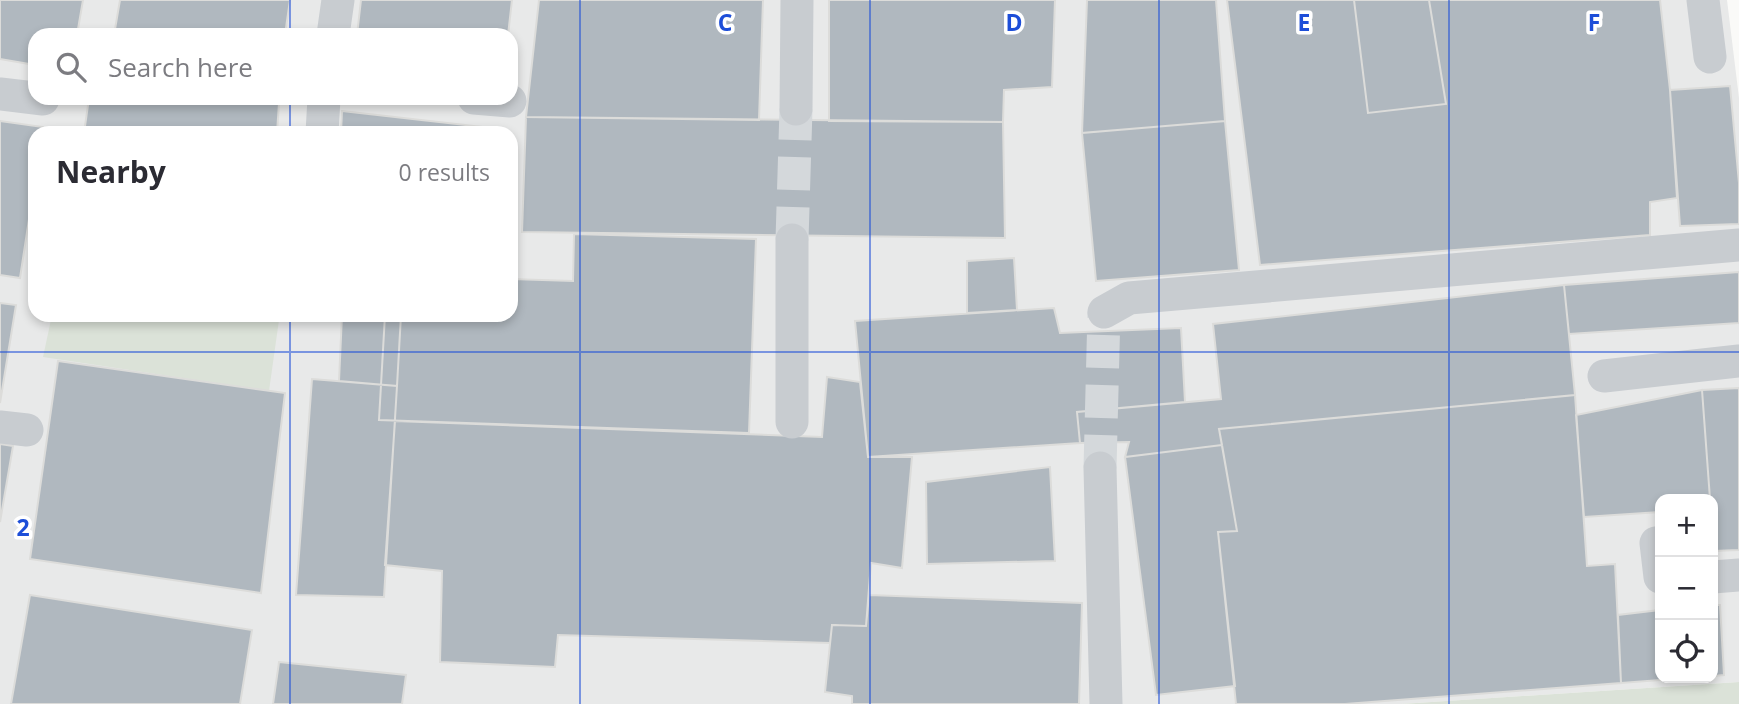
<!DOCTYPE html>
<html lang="en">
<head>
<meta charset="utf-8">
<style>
	:root { --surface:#fff; --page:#f2f2f3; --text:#2b2b33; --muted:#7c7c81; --line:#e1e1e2 }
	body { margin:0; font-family:"Open Sans",sans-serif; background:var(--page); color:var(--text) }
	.controls { position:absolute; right:21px; bottom:21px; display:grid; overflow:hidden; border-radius:14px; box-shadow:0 4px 10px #0003 }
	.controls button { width:63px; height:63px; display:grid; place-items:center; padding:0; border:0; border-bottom:2px solid var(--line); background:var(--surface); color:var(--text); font:35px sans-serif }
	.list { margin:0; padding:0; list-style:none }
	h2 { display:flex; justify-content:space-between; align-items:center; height:91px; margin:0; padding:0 28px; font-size:30px }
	h2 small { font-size:23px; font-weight:400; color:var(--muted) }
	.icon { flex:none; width:38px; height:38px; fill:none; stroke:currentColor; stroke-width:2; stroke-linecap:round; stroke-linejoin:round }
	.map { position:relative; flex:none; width:1739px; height:704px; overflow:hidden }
	.search { position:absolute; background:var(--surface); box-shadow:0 4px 10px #0003; left:28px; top:28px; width:490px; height:77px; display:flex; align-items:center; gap:18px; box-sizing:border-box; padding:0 24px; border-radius:21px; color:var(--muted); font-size:26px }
	.panel { position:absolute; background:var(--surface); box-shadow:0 4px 10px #0003; left:28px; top:126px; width:490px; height:196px; border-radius:21px }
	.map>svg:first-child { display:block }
	.built { fill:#e8e9e9; fill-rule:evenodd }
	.green { fill:#dbe2d8 }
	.building { fill:#b0b8bf; stroke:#dcdcda; stroke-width:2 }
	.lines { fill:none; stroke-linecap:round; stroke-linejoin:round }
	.minor-tunnel { stroke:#d4d8db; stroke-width:33; stroke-dasharray:33 17; stroke-linecap:butt }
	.minor { stroke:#c8ccd0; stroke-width:33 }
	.grid { fill:none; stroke:#1d4ed8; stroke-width:2; stroke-opacity:0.55 }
	.grid-label { font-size:23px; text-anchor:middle; font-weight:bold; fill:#1d4ed8; stroke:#fff; stroke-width:7; stroke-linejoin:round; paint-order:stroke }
</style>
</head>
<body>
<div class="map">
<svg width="1739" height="704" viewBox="0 0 1739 704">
	<rect width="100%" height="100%" fill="#fafaf8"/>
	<path class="built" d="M0 0H1727L1739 98V682L1401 704H0ZM35 35H511V98H35ZM35 133H511V315H35ZM1660 499H1713V678H1660Z"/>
	<path class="green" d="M52 315H248L279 320 269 391 43 357Z
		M1739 682V704H1401Z"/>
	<path class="building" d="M0 0H83L77 35H35V65L0 59Z
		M120 0H290L285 35H114Z
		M361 0H512L508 35H357Z
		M539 0H763L759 120 526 117Z
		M829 0H1055L1052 87 1004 90 1003 122 829 121Z
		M1087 0H1216L1225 121 1082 133Z
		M1227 0H1354L1368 113 1446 104 1429 0H1660L1670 90 1677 198 1650 202V235L1260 265Z
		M1354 0H1429L1446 104 1368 113Z
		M1730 86 1739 183V224L1680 226 1670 90Z
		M89 98H233L279 103 277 133H84Z
		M342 111 501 129 500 133H341Z
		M526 117 1003 122 1005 238 522 232Z
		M0 121 43 127 42 133H35V180L20 278 0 275Z
		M1225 121 1239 270 1096 281 1082 133Z
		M574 234 756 239 749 433 379 420 385 315H511V279L573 281Z
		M1014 258 1017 310 967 313V261Z
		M1739 272V323L1569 334 1564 285Z
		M1564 285 1575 395 1219 429 1222 445 1125 457 1129 442 1080 443 1077 412 1221 399 1213 324Z
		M0 303 16 305 0 403Z
		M1054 308 1060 333 1181 328 1185 402 1077 412 1080 443 868 457 855 321Z
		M342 315H401L397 386 339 381Z
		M58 361 285 393 261 593 30 559Z
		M827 377 860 382 868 457H912L902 568 871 563 866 626 832 625 830 643 558 635 555 667 440 662 442 571 385 565 395 421 822 437Z
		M312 379 397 386 384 597 296 595Z
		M1739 388V550L1713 551V499H1710L1702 390Z
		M1702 390 1710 499H1660V512L1584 517 1576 415Z
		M1575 395 1587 566 1615 564 1621 683 1345 704H1236L1218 532 1237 531 1219 429Z
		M0 444 13 446 0 522Z
		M1222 445 1237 531 1218 532 1235 686 1156 695 1125 457Z
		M1050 467 1055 561 927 564 926 482Z
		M30 595 252 630 240 704H11Z
		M869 595 1082 603 1079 704H852V696L825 692 832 625 866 626Z
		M1713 605H1720L1724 675 1713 676Z
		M1660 610V678H1687L1621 683 1618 615Z
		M279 662 406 675 402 704H273Z"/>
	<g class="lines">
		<path class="minor-tunnel" d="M792 240 796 109
			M1100 468 1104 312"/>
		<path class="minor" d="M1703 0 1710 57
			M333 35 338 0
			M0 94 43 99
			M474 98 510 101
			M796 109 797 0
			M322 133 324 98
			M792 240V422
			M1104 312 1129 298 1739 245
			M1604 376 1739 361
			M0 427 27 430
			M1100 468 1106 704
			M1656 543 1660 577
			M1713 577 1739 575"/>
	</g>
	<path class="grid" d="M290 0V35M580 0V704M870 0V704M1159 0V704M1449 0V704M290 98V133M290 315V704M0 352H1739"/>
	<g class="grid-label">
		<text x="725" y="31">C</text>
		<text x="1014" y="31">D</text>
		<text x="1304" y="31">E</text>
		<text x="1594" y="31">F</text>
		<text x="23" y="536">2</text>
	</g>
</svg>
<div class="controls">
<button>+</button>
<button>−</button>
<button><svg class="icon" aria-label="locate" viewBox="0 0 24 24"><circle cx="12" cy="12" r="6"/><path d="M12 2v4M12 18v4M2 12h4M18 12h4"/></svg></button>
</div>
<div class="search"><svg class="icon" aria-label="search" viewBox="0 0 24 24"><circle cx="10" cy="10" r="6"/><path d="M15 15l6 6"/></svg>Search here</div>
<section class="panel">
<h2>Nearby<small>0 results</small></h2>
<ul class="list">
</ul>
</section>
</div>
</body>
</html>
